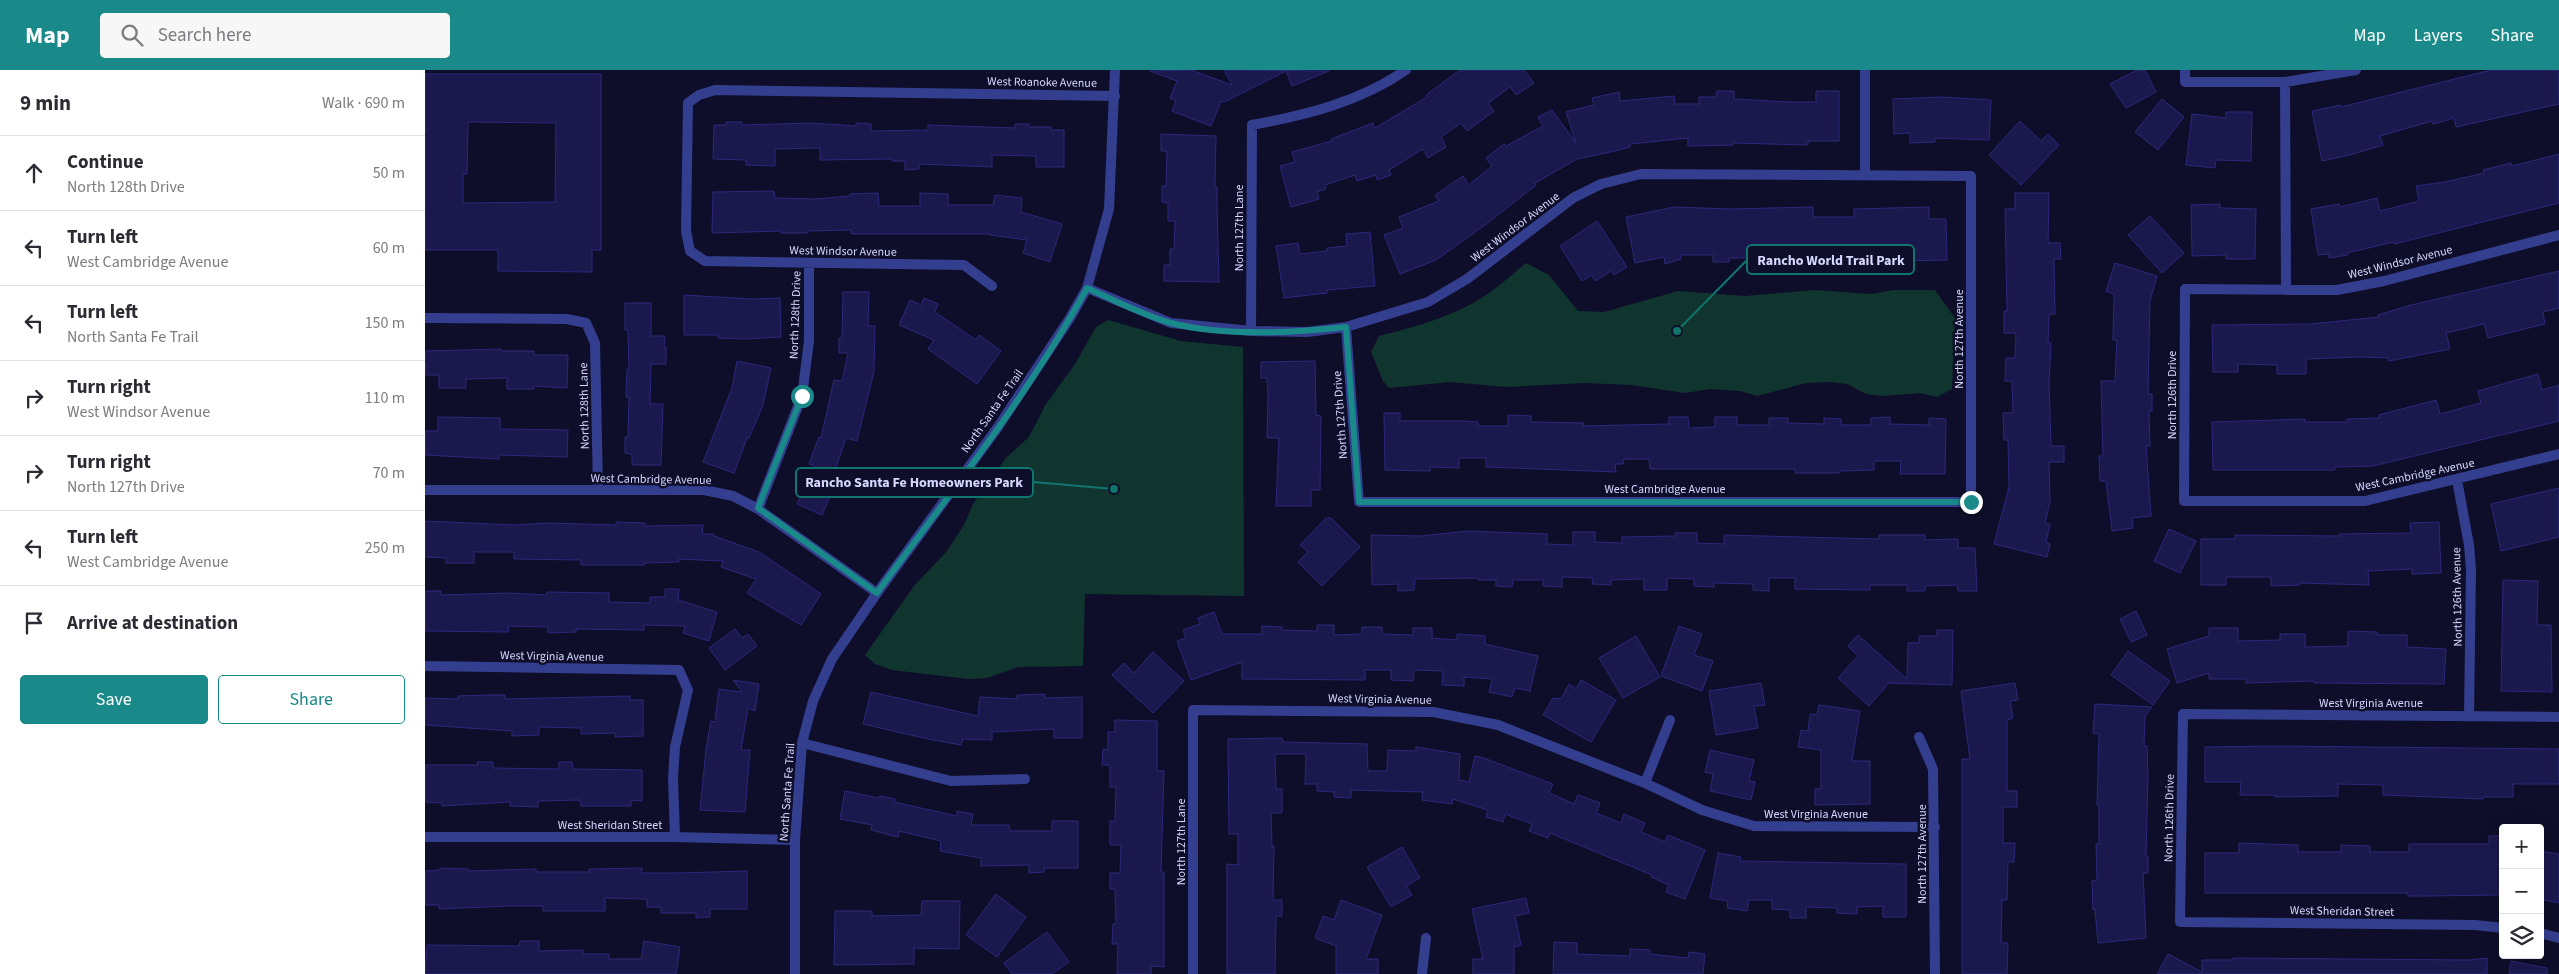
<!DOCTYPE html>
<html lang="en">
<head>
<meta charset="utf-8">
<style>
	:root { --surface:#fff; --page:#f7f7f7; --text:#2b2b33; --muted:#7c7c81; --line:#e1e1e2; --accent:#198a89 }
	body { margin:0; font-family:"Source Sans 3",sans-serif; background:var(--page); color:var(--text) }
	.controls { position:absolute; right:15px; bottom:15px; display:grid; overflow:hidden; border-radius:5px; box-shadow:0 5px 20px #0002 }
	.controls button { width:45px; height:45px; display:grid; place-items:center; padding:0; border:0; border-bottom:1px solid var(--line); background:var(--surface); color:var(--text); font:25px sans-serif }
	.stop { position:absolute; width:15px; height:15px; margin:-11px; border:4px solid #198a89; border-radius:50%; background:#fff }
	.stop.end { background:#198a89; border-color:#fff; box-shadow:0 1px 5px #0008 }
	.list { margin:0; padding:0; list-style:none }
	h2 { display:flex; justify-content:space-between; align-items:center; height:65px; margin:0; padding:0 20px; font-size:21px }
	h2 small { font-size:16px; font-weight:400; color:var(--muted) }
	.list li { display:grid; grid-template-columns:32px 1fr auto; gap:15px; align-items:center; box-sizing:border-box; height:75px; padding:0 20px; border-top:1px solid var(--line) }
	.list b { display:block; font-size:19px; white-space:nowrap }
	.list p { margin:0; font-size:16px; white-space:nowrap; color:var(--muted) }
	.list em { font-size:16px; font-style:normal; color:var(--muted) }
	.actions { display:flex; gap:10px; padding:15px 20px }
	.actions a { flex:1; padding:11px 0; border:1px solid var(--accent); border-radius:5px; text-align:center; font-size:18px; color:var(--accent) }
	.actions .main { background:var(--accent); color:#fff }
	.icon { flex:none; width:28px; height:28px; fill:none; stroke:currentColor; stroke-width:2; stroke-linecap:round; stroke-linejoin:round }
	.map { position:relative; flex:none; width:2134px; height:904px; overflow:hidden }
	header { display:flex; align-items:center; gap:30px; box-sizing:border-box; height:70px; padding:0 25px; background:var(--accent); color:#fff }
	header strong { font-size:24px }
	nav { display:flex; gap:28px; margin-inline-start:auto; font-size:18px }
	.search { width:350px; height:45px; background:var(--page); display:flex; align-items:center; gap:12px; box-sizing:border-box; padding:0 18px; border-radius:5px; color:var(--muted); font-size:19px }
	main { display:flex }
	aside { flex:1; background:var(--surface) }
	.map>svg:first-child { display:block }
	.green { fill:#10352e }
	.building { fill:#1b184d; stroke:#2c287b; fill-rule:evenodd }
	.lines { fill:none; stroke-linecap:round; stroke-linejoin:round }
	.minor { stroke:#343e8e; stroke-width:10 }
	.tertiary { stroke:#343e8e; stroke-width:10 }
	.route { stroke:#198a89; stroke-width:6 }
	.labels { text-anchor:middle; stroke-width:5; stroke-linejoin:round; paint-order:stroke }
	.street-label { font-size:12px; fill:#d7d8ff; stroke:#0e0e2a }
	.leader { fill:none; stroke:#0f766e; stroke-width:2 }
	.callout-dot { fill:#0f766e; stroke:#0e0e2a; stroke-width:2 }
	.callout { fill:#0e0e2a; stroke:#0f766e; stroke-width:2 }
	.callout-label { font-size:14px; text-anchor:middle; font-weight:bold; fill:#d7d8ff }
</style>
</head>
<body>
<header>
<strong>Map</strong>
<div class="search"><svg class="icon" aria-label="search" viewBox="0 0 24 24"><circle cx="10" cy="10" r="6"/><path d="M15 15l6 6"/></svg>Search here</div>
<nav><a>Map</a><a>Layers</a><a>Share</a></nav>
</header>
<main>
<aside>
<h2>9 min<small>Walk · 690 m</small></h2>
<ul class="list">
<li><svg class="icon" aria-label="ahead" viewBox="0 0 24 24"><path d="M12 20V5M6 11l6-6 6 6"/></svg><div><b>Continue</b><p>North 128th Drive</p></div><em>50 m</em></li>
<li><svg class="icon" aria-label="left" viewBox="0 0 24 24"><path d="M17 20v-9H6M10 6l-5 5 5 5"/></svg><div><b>Turn left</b><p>West Cambridge Avenue</p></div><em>60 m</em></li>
<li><svg class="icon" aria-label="left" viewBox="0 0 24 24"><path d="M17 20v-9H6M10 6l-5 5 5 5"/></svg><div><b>Turn left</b><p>North Santa Fe Trail</p></div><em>150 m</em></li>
<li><svg class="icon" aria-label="right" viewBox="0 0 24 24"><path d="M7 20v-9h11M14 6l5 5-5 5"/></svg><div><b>Turn right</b><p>West Windsor Avenue</p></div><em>110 m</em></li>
<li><svg class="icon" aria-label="right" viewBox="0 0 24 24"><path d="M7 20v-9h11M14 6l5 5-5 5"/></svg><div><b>Turn right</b><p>North 127th Drive</p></div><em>70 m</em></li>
<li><svg class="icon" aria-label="left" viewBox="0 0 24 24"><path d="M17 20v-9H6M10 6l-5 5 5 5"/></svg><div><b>Turn left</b><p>West Cambridge Avenue</p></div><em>250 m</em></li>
<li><svg class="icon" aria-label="arrive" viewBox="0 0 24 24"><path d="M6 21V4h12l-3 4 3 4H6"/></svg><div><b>Arrive at destination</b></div></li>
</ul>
<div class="actions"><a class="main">Save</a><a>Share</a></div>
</aside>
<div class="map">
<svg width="2134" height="904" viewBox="0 0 2134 904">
	<rect width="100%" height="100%" fill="#0e0e2a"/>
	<path class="green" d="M1101 193 1124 205 1153 241 1179 242 1253 221 1320 226 1390 220 1447 224 1468 220H1510L1530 248 1527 319 1512 327 1496 323 1457 326 1441 324 1422 314 1405 312 1381 313 1332 326 1315 321 1285 319 1260 323 1206 315 1160 313 1081 317 1026 312 964 318 958 311 946 282 954 266C993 256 1035 245 1068 220 1079 212 1090 202 1101 193Z
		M683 250 756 271 818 277 819 526 660 524 658 596 593 597 562 608 543 609 467 600 450 594 440 585 489 516 522 481 539 455 548 434 581 388 604 367 621 334 650 294 671 257Z"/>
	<path class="building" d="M766 0 807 15 799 0 904 1 867 16 861 1 799 32 796 31 786 56 747 41 751 30 745 28 752 11 725 1Z
		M1035 0H1099L1109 13 1091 25 1085 17 1063 33 1069 41 1042 61 1036 53 1016 67 1021 77 1003 88 998 79 964 100 966 105 952 110 951 105 932 111 930 105 900 115 901 119 892 122 894 129 866 137 855 96 870 92 867 82 907 71 906 69 948 53 950 58 1002 27 1001 25Z
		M1712 0H1720L1731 22 1701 38 1685 14Z
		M2066 0H2134V34L2031 57 2029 48 2008 54 2007 51 1955 66 1958 75 1925 85 1897 91 1887 41 1915 35 1916 37Z
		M0 4H176V180H167V202L73 201V180H0ZM43 52 131 53 130 132 38 133V104H42Z
		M1292 21H1309V29L1365 32H1391V21H1414V71H1383V75L1308 73V75L1263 76V68L1205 74V77L1190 81 1152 89 1110 113 1111 115 1064 152 1011 190 975 204 959 165 978 158 974 147 1014 131 1010 125 1038 106 1044 115 1067 96 1061 88 1079 74 1081 76 1118 56 1113 47 1127 40 1151 73 1141 42 1169 35 1167 28 1194 22 1195 31 1249 26 1250 34H1274V27H1291Z
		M1516 27 1566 30 1564 70 1510 68V72L1485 73V63L1469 64 1468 29Z
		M1737 29 1759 47 1733 80 1710 62Z
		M1801 42H1827L1826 91 1791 90 1790 98 1761 95 1767 44 1801 48Z
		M1595 51 1616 71 1623 64 1634 75 1596 115 1564 85Z
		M301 52H317V55L386 53 431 56V53L446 54V61L503 60V55L590 58V54H604V57H626V60H639V97H611V86L567 85V97L494 94V99L480 100V91H467V89L395 90V78L350 79V96L321 95V90L288 89 289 55H301Z
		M736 64 791 66 790 117H792V134L794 212 739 211V195H745V179H749L750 151H743V133L737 132V116H741L742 81H736Z
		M2134 84V133L1969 174V172L1922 183 1923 185 1904 188V184L1893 185 1886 139 1914 134 1915 137 1952 128 1955 141 1994 131 1991 116 2020 112 2059 103 2058 100 2086 93 2087 96Z
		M349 121 350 128 390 129 425 126V124L453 123 454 136H495V123L523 124V135H568L570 125 597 128 596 142 637 154 625 192 598 183 602 170 565 165V164H426V160L383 161V163H356V161L287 163 288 122Z
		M1590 123H1624L1623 173H1635L1636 189H1629L1630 244H1624L1623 272 1626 273 1624 312 1626 376H1639V392H1624L1625 432 1620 453 1625 454 1621 473 1625 474 1622 487 1569 474 1584 417 1583 370H1579L1578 343H1588L1587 311H1580L1581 288H1590L1591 263H1579V241H1582L1580 139H1590Z
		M1795 134V138L1831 139 1830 189H1801V185L1767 186 1766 135Z
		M1249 137 1305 139 1388 137V147H1429V139L1504 137V149H1521L1522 190 1474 191 1475 195H1458V181L1406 180V183L1388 184V192H1357V194H1342V188H1304V192H1288V185H1255L1256 189 1240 194 1239 187 1210 193 1201 147Z
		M1725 146 1759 183 1737 203 1703 165Z
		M1172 151 1202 197 1189 205 1186 201 1170 211 1167 205 1157 211 1135 176Z
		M945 162 950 216 902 220V223L859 228 851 176 873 173 875 184 902 181V178L922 176 921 164Z
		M1690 193 1732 206 1725 231 1723 324H1727V341H1724L1725 376H1721L1726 446 1707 448 1708 458 1687 461 1681 411H1675L1674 386H1678L1676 311H1690L1692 270H1688L1689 224 1681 221Z
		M2134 201V238L2118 242 2120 254 2063 268 2059 254 2021 263 2025 279 1964 291 1963 288 1936 287 1881 289V304H1852V295L1813 294V302H1788L1787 255 1886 254 1954 247 1953 245 1986 235Z
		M418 222H444L443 256H450L449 301 432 371 421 368 404 418 408 419 397 445 372 434 389 395 384 394 394 367 396 368 409 310 417 311 423 283H414V268H417Z
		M259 225 327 229 355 228 356 267 320 269 293 268V265H259Z
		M499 228 513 234 510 242 551 270 554 265 576 281 552 314 503 279 509 270 474 255 485 230 496 235Z
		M200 233H226V266H240L239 277H241V294H226L225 334H238L236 395H207V384L200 383V367H203L204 327H201L202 299H204L203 260H200Z
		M76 279V281H109V285H143L142 318 109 316V319H82V308L41 309V318H14V305H0V281Z
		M312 291 346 298 338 335 324 368H322L309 403 278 392 307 318Z
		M890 291 891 345 896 346 895 420H886V436H851L854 368H842L843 326 842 308H836V292Z
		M2113 304 2117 320 2134 315V351L1948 396 1910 397V400H1788L1787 352 1880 349V352H1922V349L1954 348V345L2011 330 2015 344 2056 333 2053 321Z
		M959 343H975V351H1040L1053 352V356H1083V345L1106 346V352L1159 353 1158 356 1244 354V347H1263L1264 358 1290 357V347H1312V355H1344V348H1363V353L1399 354V348L1416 349V355H1446V348L1465 347V354L1504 355V348L1521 349 1520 404H1475L1476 391H1449V400L1415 401V403H1370V399H1225L1224 389H1199L1198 394H1190L1191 402 1061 397V388H1034V398L1005 397V401L960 400Z
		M13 347 75 348V359L143 360 142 387 74 385V389L0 385V361H13Z
		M2134 418V467L2076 481 2066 434Z
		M901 448H906L935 477 897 516 873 492 883 482 875 475Z
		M0 451 89 455 124 453 191 455V452L220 453V456L278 455 277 464H289V466L334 482 396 524 376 555 322 523 331 509 296 497 298 491 253 489 254 492 219 493V495H156V490L89 489V482H49V493H21V488L0 487Z
		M2014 452 2016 503 1987 504V499L1943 501 1944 515 1875 513V515L1846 516V507H1801V515H1776V469H1810V465L1915 466V464L1986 463 1985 453Z
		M1744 459 1771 471 1755 503 1729 491Z
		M1043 461 1122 464V474L1148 475V462H1170V472L1197 473V467L1250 466V463H1272V473L1299 474V465L1454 469V465H1500V470L1533 469V478H1550L1552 521H1533L1532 515 1500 516V521H1482V515H1445V520L1370 519V508H1344V521L1328 520V514L1289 513V517L1269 516V509L1242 508V520H1219V509L1186 510V515L1167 514 1168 508 1137 507V517L1118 516V510H1088L1087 517 1071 516V510H1053V508L990 509 989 520 973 521V514L947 515 946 465 996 466Z
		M2078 510 2113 511 2112 555H2126L2127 622 2076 621Z
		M240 519H254L253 530 292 542 284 571 258 563 260 556 219 555V560L151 559V562L123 563V557L83 556 84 562 0 561V521H16V525L83 523 122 525V522L184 523V532L225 533V527H240Z
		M1711 541 1722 565 1706 572 1695 549Z
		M789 542 797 564H837V556L857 557V560L892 561V555H909V565L937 564V557H957V564L988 565V558H1007V568L1032 570V564L1060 566V574L1113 586 1105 621 1090 618 1087 627 1064 622 1067 609 1039 607V616L1017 615 1018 601 989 600 988 611 966 610V600H940V610L817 609V592L766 610 752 571 761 568 758 560 775 554 773 548Z
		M1254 556 1277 564 1269 585 1288 591 1277 621 1236 606Z
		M1784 558H1813V571L1855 570V564H1880V577L1923 576V561L1952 562V565H1982V577L2021 579 2019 614 1889 613V611L1821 613V609H1784V603L1752 613 1742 579 1784 566Z
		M310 559 317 568 323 564 332 576 300 600 284 578Z
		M1512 560H1528L1527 615 1464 613 1444 636 1413 608 1433 586 1423 576 1433 565 1482 609 1483 573H1494V566H1512Z
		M1211 566 1235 607 1198 628 1174 588Z
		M1703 581 1745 611 1728 635 1686 605Z
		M728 582 759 611 728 643 687 605 699 593 709 603Z
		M308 610 334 614 330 641 323 638 316 680H325L320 742 275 740 281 679 286 651 290 652 294 619 317 622Z
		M1156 610 1191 630 1166 672 1118 645 1128 628 1136 629 1144 614 1151 619Z
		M1336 613 1340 635 1329 636 1333 658 1291 665 1284 621Z
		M1590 613 1593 630 1585 631 1588 648 1582 650V721H1592V737H1578V773H1590L1589 792H1583L1582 830H1577L1576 873H1583L1582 904H1537V689H1545L1536 621Z
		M446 622 553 646 555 627 592 629V625L620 624V628L657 627V668H629V659L567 662V670L538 669 536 675 503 669 438 654Z
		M63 625H80V629L205 626V630H218V666L190 667V663L156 664V658L114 657V665L87 666V661L0 655V628L33 629V626Z
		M1670 634 1727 637 1720 646 1719 676H1722L1723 706 1721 786H1723V803H1718L1721 868 1673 873 1670 839 1668 840 1667 811 1672 810 1671 774H1674V735H1672L1674 664 1668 663Z
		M1394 635 1435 641 1427 691H1445V734L1390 735V719H1396V680L1373 677 1376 660 1383 661 1385 644 1392 645Z
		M690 650 732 651V701H739L736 802H739V897L726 896V904H692L693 874H687L688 854H691L690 819H685V803H695L696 775H685V751H690L691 717H685V695H677L678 679 683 680V662H690Z
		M857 668 858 672 942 674 943 701H962L963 680 991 681V677L1035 684 1034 710 1044 712 1050 686 1056 687 1128 714 1124 723 1149 734 1153 725 1175 733 1171 743 1196 753 1199 744 1220 753 1216 762 1240 772 1243 765 1280 780 1260 829 1241 822 1244 815 1226 807 1227 805 1125 763 1123 768 1104 761 1107 754 1080 744 1078 752 1061 747 1063 740 1028 729 1027 734 997 730 998 722 926 720V728L909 727V722L892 721V714H880L881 684H850L851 719H857V743H846L847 776H849L848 830H857V846H851L850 904H802V794L813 795V764H804L803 669Z
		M1850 676 2134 679V714H2088V727H2058V729L1958 725V715L1913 714V726L1850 727V725H1815L1816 712H1780V677Z
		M1285 680 1329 690 1324 711 1330 712 1326 730 1285 721 1288 704 1280 702Z
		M52 692H68V698L134 699V692H147L148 699 217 700V731L206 730V736H156L155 730 113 731V737L85 736V732L17 736V733L0 732V695H53Z
		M420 721 454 728 455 726 470 729 469 732 532 746V741L548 744 546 755H584L585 761H627V751H653V798H619V802L604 803V795L556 796V788L515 781 516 771 474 761 473 767 446 760 447 755 415 749Z
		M2064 766H2078V825L2001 826H1983V823H1780V783H1814V773L1873 775V782H1916V775L1945 776V782H1984V774H2064Z
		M977 777 995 808 981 816 987 825 966 837 942 797Z
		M2115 781 2134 784V833L2115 829Z
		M1293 783 1316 787 1315 791 1481 794V847H1458V836L1432 837V844L1412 843V838L1381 837V848H1365V840L1347 839V830H1324L1322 841 1302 838 1303 831 1285 828Z
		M15 798 43 799V801L111 799V802H164V799L217 798V803H253L322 801V839H285V847L271 848V843H236V837H222V829L180 828V841H118V836H84L14 839V835H0V801L15 800Z
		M571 824 601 847 572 887 541 865Z
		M1101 828 1104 843 1090 846 1096 875 1089 877V904H1048V889H1058L1047 839Z
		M916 830 957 845 941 889H953V904H911V876L890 868 898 846 909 850Z
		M497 831H535L534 879 489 878V894L409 895 410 841H447V846L496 845Z
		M622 862 644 892 627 904H587L579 893Z
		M95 871H114V881L158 880V884H184V889H216L219 871 255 877 251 904H0L2 875 94 876Z
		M1129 872 1152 873V884L1205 886V879L1225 880V884L1263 888 1264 882 1280 884 1278 904H1128Z
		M1743 884 1777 902V890H1808V888L2044 890 2062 888V904H1732Z
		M2086 891 2122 898V904H2084Z"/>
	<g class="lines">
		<path class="minor" d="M1760 0V12H1860L1931 0
			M1860 12 1861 220
			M1440 105V0
			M2134 165 1959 211 1912 220 1760 219 1759 431H1940L2134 384
			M567 216 539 195 280 191 265 181 261 161 263 33 274 25 290 20 690 26
			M662 218 746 253 826 261 882 262 921 257 1003 232 1042 209 1148 128 1176 114 1216 104 1546 106V432H934L921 257
			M0 248 142 249 161 253 170 273 173 420
			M826 261 827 55C881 45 935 32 981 0
			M2032 410 2044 475 2046 499 2044 646
			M0 420H279L308 426 333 439 452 523
			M333 439 377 326 384 271V194
			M0 596 254 600 263 620 250 677 248 708 250 767
			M1494 667 1508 699 1510 904
			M377 673 526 711 600 709
			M1220 713 1245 650
			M0 767H250L370 770
			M2078 858 2050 855 1755 852 1758 644 2134 647
			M2115 863 2134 868
			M768 904V640L1008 642 1073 655 1220 713 1277 740 1329 756 1510 757
			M997 904 1001 868"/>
		<path class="tertiary" d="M370 904V770L377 673 388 631 407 589 452 523 573 357 645 248 662 218 684 139 690 0"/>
	</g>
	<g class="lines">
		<path class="route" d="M377 326 333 438 452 523C524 424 603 326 662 218 689 230 717 245 746 253 800 267 867 263 921 257L934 432H1546"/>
	</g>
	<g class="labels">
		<g class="street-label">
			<text transform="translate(617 12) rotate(1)" y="4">West Roanoke Avenue</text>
			<text transform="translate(1090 157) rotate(-37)" y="4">West Windsor Avenue</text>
			<text transform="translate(814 158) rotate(-90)" y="4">North 127th Lane</text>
			<text transform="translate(418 181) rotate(1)" y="4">West Windsor Avenue</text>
			<text transform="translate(1975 192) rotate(-14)" y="4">West Windsor Avenue</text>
			<text transform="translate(370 245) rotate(-88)" y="4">North 128th Drive</text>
			<text transform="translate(1534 269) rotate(-90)" y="4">North 127th Avenue</text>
			<text transform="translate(1747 325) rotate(-90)" y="4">North 126th Drive</text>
			<text transform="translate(159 336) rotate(-91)" y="4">North 128th Lane</text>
			<text transform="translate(567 341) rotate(-55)" y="4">North Santa Fe Trail</text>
			<text transform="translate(915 345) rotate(-94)" y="4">North 127th Drive</text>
			<text transform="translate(1990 405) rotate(-12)" y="4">West Cambridge Avenue</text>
			<text transform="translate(226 409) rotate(1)" y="4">West Cambridge Avenue</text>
			<text x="1240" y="423">West Cambridge Avenue</text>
			<text transform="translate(2032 527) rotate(-91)" y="4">North 126th Avenue</text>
			<text transform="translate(127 586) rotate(1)" y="4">West Virginia Avenue</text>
			<text transform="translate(955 629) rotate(1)" y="4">West Virginia Avenue</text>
			<text x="1946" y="637">West Virginia Avenue</text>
			<text transform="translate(362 722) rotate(-86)" y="4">North Santa Fe Trail</text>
			<text x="1391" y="748">West Virginia Avenue</text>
			<text transform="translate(1744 748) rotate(-89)" y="4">North 126th Drive</text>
			<text x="185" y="759">West Sheridan Street</text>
			<text transform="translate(756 772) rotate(-90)" y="4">North 127th Lane</text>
			<text transform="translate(1497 784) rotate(-90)" y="4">North 127th Avenue</text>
			<text transform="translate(1917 841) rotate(1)" y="4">West Sheridan Street</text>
		</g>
	</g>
	<path class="leader" d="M1252 261L1322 190M689 419L608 412"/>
	<g class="callout-dot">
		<circle cx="1252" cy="261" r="5"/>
		<circle cx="689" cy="419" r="5"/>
	</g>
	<g class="callout">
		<rect x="1322" y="175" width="167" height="29" rx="5"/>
		<rect x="371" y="398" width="237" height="29" rx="5"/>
	</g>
	<g class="callout-label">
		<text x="1406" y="195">Rancho World Trail Park</text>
		<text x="489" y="417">Rancho Santa Fe Homeowners Park</text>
	</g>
</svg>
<div class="controls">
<button>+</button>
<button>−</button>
<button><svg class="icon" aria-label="layers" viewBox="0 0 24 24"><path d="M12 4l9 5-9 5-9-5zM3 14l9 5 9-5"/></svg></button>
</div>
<div class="stop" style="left:377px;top:326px"></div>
<div class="stop end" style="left:1546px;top:432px"></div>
</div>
</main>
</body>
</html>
